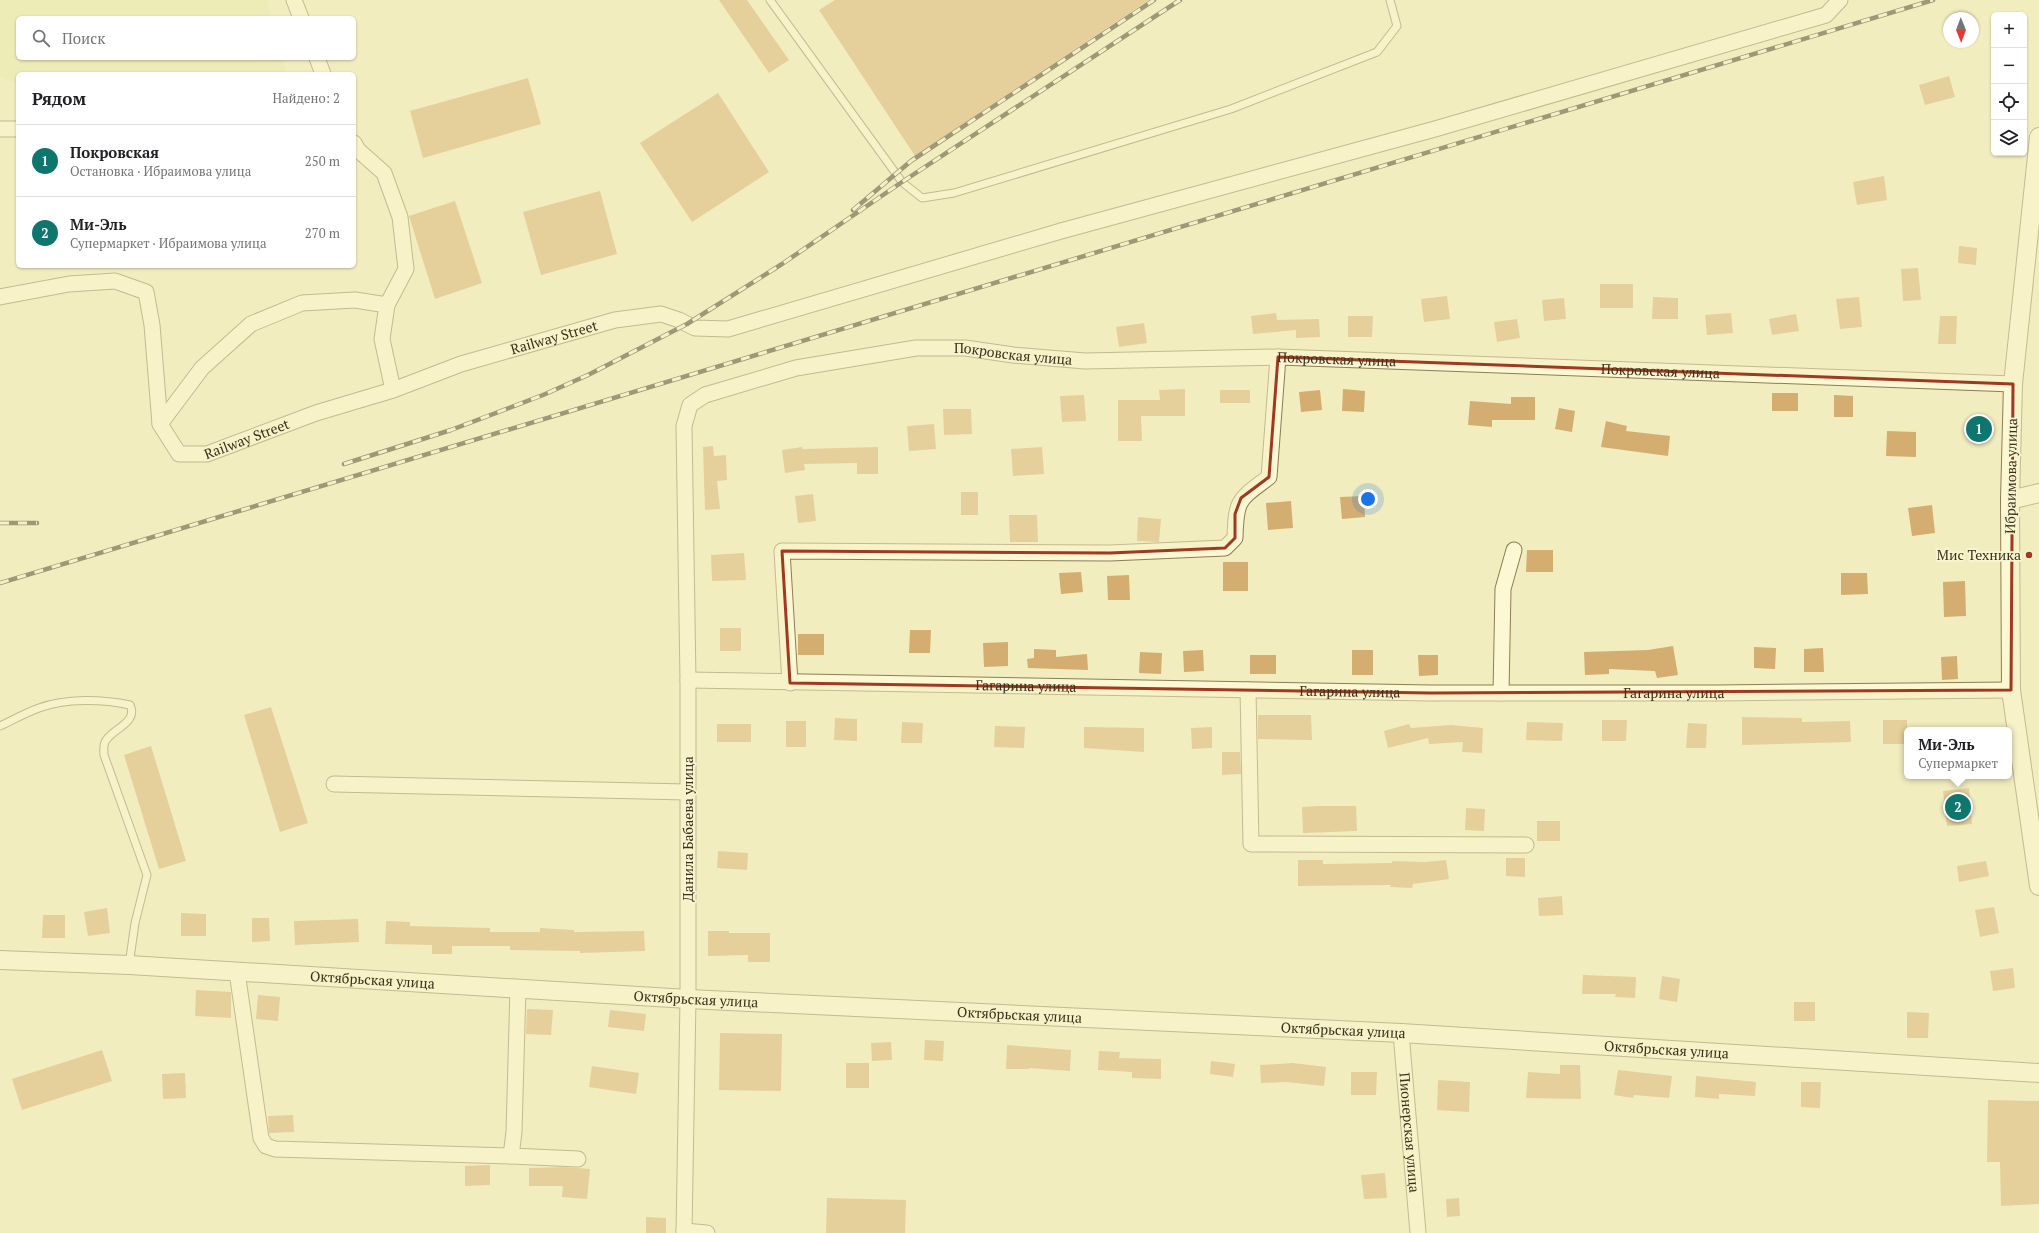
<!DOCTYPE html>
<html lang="ru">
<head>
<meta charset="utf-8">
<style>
	:root { --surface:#fff; --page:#f2f2f2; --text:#202124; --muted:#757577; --line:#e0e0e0; --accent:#0f766e }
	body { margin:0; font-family:"PT Serif",serif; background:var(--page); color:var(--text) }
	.controls { position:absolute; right:12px; top:12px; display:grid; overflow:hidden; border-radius:6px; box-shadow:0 1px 3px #0004 }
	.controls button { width:36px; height:36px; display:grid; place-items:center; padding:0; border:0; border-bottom:1px solid var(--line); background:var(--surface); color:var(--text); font:20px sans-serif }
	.compass { position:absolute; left:1943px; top:12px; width:36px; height:36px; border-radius:50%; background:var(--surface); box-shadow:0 1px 3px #0004; rotate:179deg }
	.you { position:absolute; left:1368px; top:499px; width:14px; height:14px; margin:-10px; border:3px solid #fff; border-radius:50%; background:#1a73e8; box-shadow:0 0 0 6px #1a73e833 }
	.badge { display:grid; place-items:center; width:26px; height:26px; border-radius:50%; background:var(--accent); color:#fff; font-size:13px; font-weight:700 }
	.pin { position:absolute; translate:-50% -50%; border:2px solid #fff; box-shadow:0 1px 4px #0006 }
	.popup { position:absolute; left:1904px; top:727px; width:108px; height:52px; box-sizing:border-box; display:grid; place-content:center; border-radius:6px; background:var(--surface); filter:drop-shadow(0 1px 3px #0005); font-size:13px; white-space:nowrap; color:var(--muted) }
	.popup b { font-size:15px; color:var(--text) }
	.popup::after { content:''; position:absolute; left:50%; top:100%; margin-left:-8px; border:8px solid transparent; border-top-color:var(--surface) }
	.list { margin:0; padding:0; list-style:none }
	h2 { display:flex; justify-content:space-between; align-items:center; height:52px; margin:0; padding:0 16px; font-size:17px }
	h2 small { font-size:13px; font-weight:400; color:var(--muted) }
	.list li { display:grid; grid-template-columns:26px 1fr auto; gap:12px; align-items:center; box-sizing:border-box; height:72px; padding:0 16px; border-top:1px solid var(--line) }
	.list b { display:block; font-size:15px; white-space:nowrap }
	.list p { margin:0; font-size:13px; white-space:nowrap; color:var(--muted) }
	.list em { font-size:13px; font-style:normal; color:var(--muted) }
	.icon { flex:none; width:22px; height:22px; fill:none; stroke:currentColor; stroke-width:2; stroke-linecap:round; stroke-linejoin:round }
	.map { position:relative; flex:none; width:2039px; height:1233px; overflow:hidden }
	.search { position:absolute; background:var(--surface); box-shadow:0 1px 3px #0004; left:16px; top:16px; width:340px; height:44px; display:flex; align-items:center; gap:10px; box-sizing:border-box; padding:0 14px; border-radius:6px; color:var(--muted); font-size:15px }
	.panel { position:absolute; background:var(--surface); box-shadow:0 1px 3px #0004; left:16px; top:72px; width:340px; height:196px; border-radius:6px }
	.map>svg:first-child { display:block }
	.farmland { fill:#e6e8ac }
	.building { fill:#d4ad71 }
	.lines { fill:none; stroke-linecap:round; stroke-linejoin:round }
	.service-casing { stroke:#8c7d55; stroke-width:9 }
	.minor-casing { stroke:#8c7d55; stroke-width:17 }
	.tertiary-casing { stroke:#8c7d55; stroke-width:20 }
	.service { stroke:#fcf8d3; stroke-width:7 }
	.minor { stroke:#fcf8d3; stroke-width:15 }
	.tertiary { stroke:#fcf8d3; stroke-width:18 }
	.rail-casing { stroke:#3a301b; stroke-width:4.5 }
	.rail { stroke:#f9f5cf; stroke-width:3; stroke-dasharray:9; stroke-linecap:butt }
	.marked { fill:none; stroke:#a13820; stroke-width:3; stroke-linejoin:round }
	.poi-dot { fill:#a13820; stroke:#f9f5cf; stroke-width:1.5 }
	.labels { text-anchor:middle; stroke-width:3.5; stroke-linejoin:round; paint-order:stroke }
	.street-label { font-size:14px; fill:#3a301b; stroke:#f9f5cf }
	.poi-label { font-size:14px; fill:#3a301b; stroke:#f9f5cf; text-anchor:end }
</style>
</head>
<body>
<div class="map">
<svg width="2039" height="1233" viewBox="0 0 2039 1233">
	<rect width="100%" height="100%" fill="#f2edbf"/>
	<path class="farmland" d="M0 0H267L271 18H18V58H282L286 74H18V84L0 77Z"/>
	<path class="building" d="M719 0H747L789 60 769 73Z
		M835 0H1149L915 156 819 10Z
		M1949 76 1955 97 1925 105 1919 85Z
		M528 78 541 124 423 158 410 111Z
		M718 93 769 172 692 222 640 143Z
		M1884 176 1887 200 1857 205 1853 182Z
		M600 191 617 254 541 275 523 212Z
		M455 201 482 283 435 299 409 216Z
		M1959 246 1977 248 1976 265 1958 263Z
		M1918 268 1921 300 1903 301 1901 269Z
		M1600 284H1633V308H1600Z
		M1447 296 1450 319 1424 322 1421 299Z
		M1653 297 1678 298V319H1652Z
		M1859 297 1862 327 1840 329 1836 299Z
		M1564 298 1566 319 1544 321 1542 300Z
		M1276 313 1277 320 1319 319 1320 337 1296 338V330L1253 334 1251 316Z
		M1731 313 1733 333 1707 335 1705 315Z
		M1796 314 1799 331 1772 335 1769 319Z
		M1348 316H1373L1372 337H1348Z
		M1940 316H1957L1956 344H1938Z
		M1517 319 1520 338 1497 342 1494 322Z
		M1144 323 1147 343 1119 347 1116 327Z
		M1185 389V416H1141L1142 441H1118V400H1160L1159 390Z
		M1343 389 1365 391 1364 412 1342 411Z
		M1220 390H1250V403H1220Z
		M1320 390 1322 410 1301 412 1299 392Z
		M1772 393H1798V411H1772Z
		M1084 395 1086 421 1062 422 1060 396Z
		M1834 395 1853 396V417H1834Z
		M1511 397H1535V420H1492V427L1468 425 1470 401 1511 404Z
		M1559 408 1575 411 1572 432 1555 429Z
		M943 409H971L972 434 944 435Z
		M1606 421 1627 426 1626 431 1670 436 1668 456 1601 447Z
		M934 424 936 449 909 451 907 426Z
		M1887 431 1916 432V457L1886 456Z
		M713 446 714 456 726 455 727 480 717 481 720 509 705 510 703 447Z
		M802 447V449L878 447V474H857V463L804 464 805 470 785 473 782 450Z
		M1042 447 1044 474 1013 476 1011 449Z
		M961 492H978V515H961Z
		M813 494 816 521 798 523 795 496Z
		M1364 496 1365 517 1342 519 1340 497Z
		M1291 501 1293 528 1268 530 1266 503Z
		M1932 505 1935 533 1912 536 1908 508Z
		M1009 515H1037L1038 542H1010Z
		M1138 517 1161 519 1159 542 1137 541Z
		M1527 550H1553V572H1526Z
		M744 553 746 580 712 581 711 555Z
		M1223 562H1248V591H1223Z
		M1081 572 1083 592 1061 594 1059 573Z
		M1841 573H1867L1868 594 1841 595Z
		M1129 575 1130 600H1108L1107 576Z
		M1965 581 1966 616 1944 617 1943 582Z
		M720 628H741V651H720Z
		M910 630H931L930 653H909Z
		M798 634H824V655H798Z
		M1008 642V666L984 667 983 643Z
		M1673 646 1678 675 1657 678 1655 671 1609 669V674L1585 675 1584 652 1648 650Z
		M1754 647 1776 648 1775 669 1754 668Z
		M1823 648 1824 672H1804V649Z
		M1034 649 1056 650V657L1087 654 1088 670 1028 668 1027 659 1034 658Z
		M1203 650 1204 671 1184 672 1183 651Z
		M1352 650H1373V675H1352Z
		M1140 652 1162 653 1161 674 1139 673Z
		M1250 655H1276V674H1250Z
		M1418 655H1438V675L1419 676Z
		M1957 656 1958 679 1942 680 1941 657Z
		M271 707 308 823 280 832 244 715Z
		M1258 715H1311L1312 740 1258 739Z
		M1742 717 1802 718V722L1850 721 1851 742 1742 745Z
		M835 718 857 719V741L834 740Z
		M1602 720H1627L1626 741H1602Z
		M1883 720H1907V744H1883Z
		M786 721H806V747H786Z
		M902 722 923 723 922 743H901Z
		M1527 722 1563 723 1562 741 1526 740Z
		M1688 723 1707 724 1706 748H1686Z
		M717 724H751V742H717Z
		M1409 724 1411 728 1451 725 1483 728 1482 753 1462 752 1463 742 1429 744 1428 738 1388 748 1384 731Z
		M995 726 1025 727 1024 748 994 747Z
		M1084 727 1144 728V752L1084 748Z
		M1212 727V748L1192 749 1191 728Z
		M151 746 186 861 159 869 124 755Z
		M1222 752H1240L1241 774 1222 775Z
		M1969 788 1972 824 1947 826 1943 791Z
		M1319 806H1356L1357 831 1303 833 1302 807Z
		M1466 808 1485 809 1484 831 1465 830Z
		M1537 821H1560V841H1537Z
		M718 851 748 853 747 870 717 868Z
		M1506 858H1525V877L1506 876Z
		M1298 860H1323V864L1392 863V861L1426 862 1446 860 1449 879 1413 884 1412 888 1390 887 1391 885 1298 886Z
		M1986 861 1989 876 1959 882 1957 866Z
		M1562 896 1563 915 1539 916 1538 898Z
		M1994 907 1999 933 1980 937 1975 910Z
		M107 908 110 933 88 936 84 912Z
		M181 913 206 914V936H181Z
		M43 915H65V938H42Z
		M252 918H269L270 941 252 942Z
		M358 919 359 942 295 945 294 921Z
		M386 921 410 922V926L490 928V932H540V928L574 930V932L644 931 645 951 580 953V951L510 950V946H452V954H432V945L385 944Z
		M708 931H729V933H770V962H748V955L708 956Z
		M2013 968 2015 988 1993 991 1990 971Z
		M1583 975 1636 977 1635 998 1615 997 1616 994H1582Z
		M1662 976 1680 979 1677 1002 1659 999Z
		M196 990 231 992V1018L195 1016Z
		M258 995 280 997 278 1021 256 1019Z
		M1794 1002H1815V1021H1794Z
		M527 1009 553 1010 551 1035 526 1034Z
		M610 1010 646 1014 644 1031 608 1027Z
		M1907 1012 1929 1013 1928 1038H1907Z
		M720 1033 782 1034 781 1091 719 1090Z
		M925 1040 944 1041 943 1061 924 1060Z
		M891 1042 892 1060 872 1061 871 1043Z
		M1007 1045 1071 1050 1070 1071 1029 1068V1069H1006Z
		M102 1050 112 1081 22 1110 12 1079Z
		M1099 1051 1120 1052 1119 1058 1161 1059V1079L1132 1078V1072L1098 1070Z
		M1211 1061 1235 1064 1233 1077 1210 1074Z
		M846 1063H869V1088H846Z
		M1293 1063 1326 1067 1324 1086 1286 1082 1261 1083 1260 1065Z
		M1560 1065H1580L1581 1099 1526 1098 1528 1072 1560 1074Z
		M592 1066 639 1073 636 1094 589 1087Z
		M1618 1070 1672 1076 1669 1098 1634 1095 1633 1098 1614 1095Z
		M1351 1072H1377L1376 1095H1351Z
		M185 1073 186 1098 163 1099 162 1074Z
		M1696 1076 1756 1082 1755 1096 1719 1094V1099L1695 1097Z
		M1438 1080 1470 1082 1469 1112 1437 1110Z
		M1801 1082H1821L1820 1108 1801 1107Z
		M1988 1100 2039 1101V1204L2001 1206 2000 1162H1987Z
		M293 1115 294 1132 269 1133 268 1116Z
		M490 1165V1185L465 1186V1166Z
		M564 1167 590 1169 587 1199 562 1197 563 1186H529V1168Z
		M1385 1173 1387 1198 1364 1199 1361 1175Z
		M827 1198 906 1200 905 1233H826Z
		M1459 1198 1460 1216 1447 1217 1446 1199Z
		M646 1217 666 1218V1233H646Z"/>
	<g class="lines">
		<defs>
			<path id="service" d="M770 0 902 182 922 198 954 193 1231 109 1377 52 1397 26 1390 0
				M0 726C13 720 25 713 39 708 66 698 102 699 130 705 139 723 111 729 105 742 103 746 104 750 104 755L147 875 135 923 129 965"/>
			<g id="minor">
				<path d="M294 0 301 18"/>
				<path d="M317 58 323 74"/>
				<path d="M0 129H18"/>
				<path d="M354 143 358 150 384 173 400 217 406 269 387 305 382 339 393 390"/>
				<path id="s1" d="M0 297 69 284 115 281 146 292 152 325 160 424 179 454H207L316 413 393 390 461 364 615 320 661 314 679 320 695 328 728 329 1061 231 1435 129 1826 15 1840 0"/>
				<path d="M160 424 202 368 251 324 302 303 355 300 387 305"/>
				<path id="s2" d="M688 680 1431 693H1716L2011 690"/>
				<path d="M790 683 782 551 1110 553 1225 548 1235 538C1236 498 1239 500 1269 477L1278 357"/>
				<path d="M1248 690 1251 844 1526 845"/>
				<path d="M1501 693 1503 589 1514 550"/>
				<path d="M334 784 687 792"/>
				<path d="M237 972 261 1138 266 1146 275 1149 511 1156 514 1132 518 988"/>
				<path id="s3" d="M1401 1033 1418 1233"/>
				<path d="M511 1156 578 1159"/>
				<path d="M684 1231 707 1233"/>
				<path id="s4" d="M684 1233 688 999V680L684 426 690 405 705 395 796 368 916 348H965L1013 355 1085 361 1278 357 2013 384"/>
			</g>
			<g id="tertiary">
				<path d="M2039 137 2013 384 2010 500 2011 690 2039 886"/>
				<path d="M2010 500 2039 493"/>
				<path id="s5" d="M0 960 129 965 688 999 1401 1033 2039 1073"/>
			</g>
		</defs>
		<use href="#service" class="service-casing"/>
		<use href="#minor" class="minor-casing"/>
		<use href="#tertiary" class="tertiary-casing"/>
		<use href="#service" class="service"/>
		<use href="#minor" class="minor"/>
		<use href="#tertiary" class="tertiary"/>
		<defs>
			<path id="rail" d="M853 210 911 161 1154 0
				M344 464 451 430 543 395 588 375 687 324 782 264 902 182 1180 0
				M0 523H37
				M0 583 1933 0"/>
		</defs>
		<use href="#rail" class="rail-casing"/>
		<use href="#rail" class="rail"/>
	</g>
	<path d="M0 0H2039V1233H0ZM1278 357 2013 384 2011 690 1431 693 790 683 782 551 1110 553 1225 548 1235 538V514L1241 498 1269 477Z" fill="#f2edbf" fill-opacity=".55" fill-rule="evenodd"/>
	<path class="marked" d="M1278 357 2013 384 2011 690 1431 693 790 683 782 551 1110 553 1225 548 1235 538V514L1241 498 1269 477Z"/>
	<circle class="poi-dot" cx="2029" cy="555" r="4"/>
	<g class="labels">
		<g class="street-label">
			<text dy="5" stroke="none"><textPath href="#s1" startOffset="712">Railway Street</textPath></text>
			<text dy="5" stroke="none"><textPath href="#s4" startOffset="1161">Покровская улица</textPath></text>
			<text dy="5" stroke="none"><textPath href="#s4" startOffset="1485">Покровская улица</textPath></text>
			<text dy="5" stroke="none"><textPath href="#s4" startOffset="1809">Покровская улица</textPath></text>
			<text dy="5" stroke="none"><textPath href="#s1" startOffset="388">Railway Street</textPath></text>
			<text transform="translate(2011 476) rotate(-89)" y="5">Ибраимова улица</text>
			<text dy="5" stroke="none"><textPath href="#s2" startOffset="338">Гагарина улица</textPath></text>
			<text dy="5" stroke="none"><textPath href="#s2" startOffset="662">Гагарина улица</textPath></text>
			<text dy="5" stroke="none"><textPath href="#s2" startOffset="986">Гагарина улица</textPath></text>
			<text transform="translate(688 829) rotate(-90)" y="5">Данила Бабаева улица</text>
			<text dy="5" stroke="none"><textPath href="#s5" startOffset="373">Октябрьская улица</textPath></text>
			<text dy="5" stroke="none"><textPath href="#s5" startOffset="697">Октябрьская улица</textPath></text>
			<text dy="5" stroke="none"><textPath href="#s5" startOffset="1021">Октябрьская улица</textPath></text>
			<text dy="5" stroke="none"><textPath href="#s5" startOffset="1345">Октябрьская улица</textPath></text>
			<text dy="5" stroke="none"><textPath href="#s5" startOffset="1669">Октябрьская улица</textPath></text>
			<text dy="5" stroke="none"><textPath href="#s3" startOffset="100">Пионерская улица</textPath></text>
		</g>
		<g class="poi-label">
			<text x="2021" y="560">Мис Техника</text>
		</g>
	</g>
</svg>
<div class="controls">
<button>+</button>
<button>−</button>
<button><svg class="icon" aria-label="locate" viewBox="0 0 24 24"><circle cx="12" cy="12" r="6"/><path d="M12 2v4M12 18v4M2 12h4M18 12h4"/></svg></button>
<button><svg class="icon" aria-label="layers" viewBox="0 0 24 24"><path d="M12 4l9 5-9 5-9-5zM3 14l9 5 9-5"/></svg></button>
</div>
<svg class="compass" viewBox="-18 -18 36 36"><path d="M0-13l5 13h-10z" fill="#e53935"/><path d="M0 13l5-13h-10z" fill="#757577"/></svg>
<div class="you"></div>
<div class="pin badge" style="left:1979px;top:429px">1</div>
<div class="pin badge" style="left:1958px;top:807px">2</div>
<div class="popup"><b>Ми-Эль</b>Супермаркет</div>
<div class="search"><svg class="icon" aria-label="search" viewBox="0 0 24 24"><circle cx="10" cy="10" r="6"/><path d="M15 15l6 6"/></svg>Поиск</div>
<section class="panel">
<h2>Рядом<small>Найдено: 2</small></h2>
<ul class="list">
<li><span class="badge">1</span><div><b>Покровская</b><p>Остановка · Ибраимова улица</p></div><em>250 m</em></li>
<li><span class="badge">2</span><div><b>Ми-Эль</b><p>Супермаркет · Ибраимова улица</p></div><em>270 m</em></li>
</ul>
</section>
</div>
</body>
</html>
